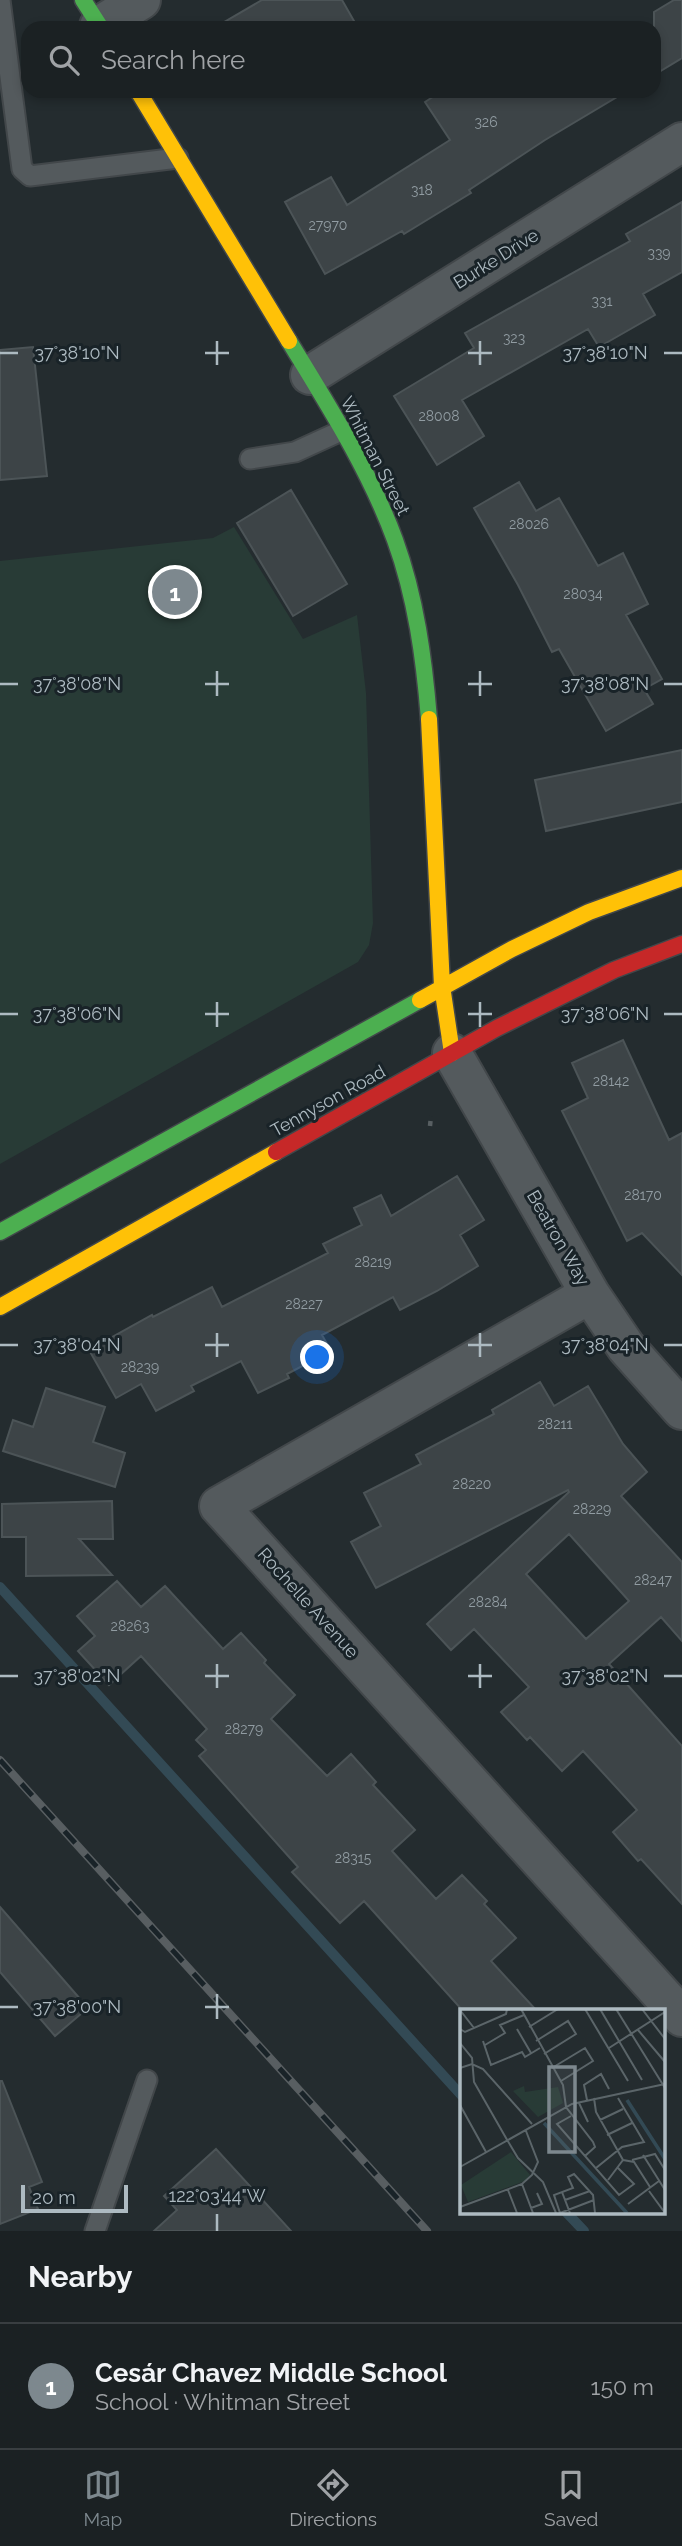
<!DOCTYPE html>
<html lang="en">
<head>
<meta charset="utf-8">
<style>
	:root { --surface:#1b2123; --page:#24292b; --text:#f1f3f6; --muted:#a0a3a6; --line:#393e41; --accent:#7d888e }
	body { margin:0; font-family:Raleway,sans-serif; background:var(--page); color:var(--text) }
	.scale { position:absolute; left:21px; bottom:18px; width:107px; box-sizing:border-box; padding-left:7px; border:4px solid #adbac1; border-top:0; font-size:19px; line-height:24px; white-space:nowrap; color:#adbac1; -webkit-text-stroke:5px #192328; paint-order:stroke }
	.you { position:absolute; left:318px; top:1358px; width:24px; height:24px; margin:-18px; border:5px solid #fff; border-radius:50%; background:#1a73e8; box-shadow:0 0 0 10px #1a73e833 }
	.badge { display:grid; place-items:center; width:46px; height:46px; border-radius:50%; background:var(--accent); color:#fff; font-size:23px; font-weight:700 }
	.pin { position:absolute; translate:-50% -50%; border:4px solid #fff; box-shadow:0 2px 7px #0006 }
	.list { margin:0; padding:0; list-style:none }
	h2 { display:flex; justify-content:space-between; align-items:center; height:91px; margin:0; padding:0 28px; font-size:30px }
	h2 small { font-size:23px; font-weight:400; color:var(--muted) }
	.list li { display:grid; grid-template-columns:46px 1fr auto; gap:21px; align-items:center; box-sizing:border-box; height:126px; padding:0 28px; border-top:2px solid var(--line) }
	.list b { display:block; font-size:26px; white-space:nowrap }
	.list p { margin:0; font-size:23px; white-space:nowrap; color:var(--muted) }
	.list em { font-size:23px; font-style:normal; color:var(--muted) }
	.icon { flex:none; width:38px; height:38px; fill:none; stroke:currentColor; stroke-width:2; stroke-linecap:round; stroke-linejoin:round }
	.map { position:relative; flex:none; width:682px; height:2231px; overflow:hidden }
	.search { position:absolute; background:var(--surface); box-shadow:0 4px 10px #0003; left:21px; right:21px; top:21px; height:77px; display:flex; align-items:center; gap:18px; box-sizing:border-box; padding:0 24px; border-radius:21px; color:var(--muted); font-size:26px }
	.sheet { height:217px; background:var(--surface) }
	nav { display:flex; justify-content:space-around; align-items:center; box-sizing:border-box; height:98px; border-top:2px solid var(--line); background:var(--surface); font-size:19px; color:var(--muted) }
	nav a { display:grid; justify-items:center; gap:4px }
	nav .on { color:var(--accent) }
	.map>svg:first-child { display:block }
	.green { fill:#283b36 }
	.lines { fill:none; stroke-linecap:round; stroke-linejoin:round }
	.stream { stroke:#334a55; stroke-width:10 }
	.building { fill:#3d4447; stroke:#4c5457; stroke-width:2; fill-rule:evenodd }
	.lane-casing { stroke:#42474a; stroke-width:23 }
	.street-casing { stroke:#42474a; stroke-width:42 }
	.fast-casing { stroke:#42474a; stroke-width:19 }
	.slow-casing { stroke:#42474a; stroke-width:19 }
	.jam-casing { stroke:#42474a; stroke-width:19 }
	.path { stroke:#585f62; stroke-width:4.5; stroke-dasharray:5 5; stroke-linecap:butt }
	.lane { stroke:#545a5d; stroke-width:19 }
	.street { stroke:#545a5d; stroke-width:38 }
	.fast { stroke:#4caf50; stroke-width:16 }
	.slow { stroke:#ffc107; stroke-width:16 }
	.jam { stroke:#c62828; stroke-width:16 }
	.rail-casing { stroke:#585e61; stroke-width:8 }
	.rail { stroke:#192328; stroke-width:5; stroke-dasharray:16; stroke-linecap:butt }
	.ticks { fill:none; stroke:#adbac1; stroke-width:2.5 }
	.labels { text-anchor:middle; stroke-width:6; stroke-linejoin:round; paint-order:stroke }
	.number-label { font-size:14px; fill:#919ca2 }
	.street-label { font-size:18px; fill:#adbac1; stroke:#192328 }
	.inset-river { fill:none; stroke:#334a55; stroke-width:3.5 }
	.inset-road { fill:none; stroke:#5b6569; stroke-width:2 }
	.view { fill:#7d888e; fill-opacity:0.15; stroke:#7d888e; stroke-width:3.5 }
	.inset-edge { fill:none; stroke:#adbac1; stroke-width:3.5 }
	.ticks-label { font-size:18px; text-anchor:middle; fill:#adbac1; stroke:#192328; stroke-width:6; stroke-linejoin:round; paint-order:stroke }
</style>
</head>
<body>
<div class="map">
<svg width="682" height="2231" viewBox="0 0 682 2231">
	<rect width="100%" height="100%" fill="#242c2f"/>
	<path class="green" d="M234 527 303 639 357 615 366 693 373 923 369 945 358 962 0 1164V561L213 538Z"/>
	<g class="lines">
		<path class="stream" d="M0 1587 462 2096
			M566 2212 584 2231"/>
	</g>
	<path class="building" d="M262 0H342L358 28H214Z
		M674 0H682V58L654 75V12Z
		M442 91H627L545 140 469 190 471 193 404 234 402 231 325 274 285 202 331 177 347 205 450 140 425 102Z
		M682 202V272L643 294 655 315 599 347 588 329 462 400 484 436 437 465 394 396 474 348 465 333 630 241 626 234Z
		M33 347 47 476 0 480V350Z
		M519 482 536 511 559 498 598 566 623 553 648 604 626 615 662 679 644 689 653 704 606 731 559 649 552 652 518 585 474 508Z
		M291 490 347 584 293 616 237 523Z
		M682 750V802L546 831 535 780Z
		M623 1040 669 1140 682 1133V1275L642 1233 627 1241 562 1111 588 1098 572 1063Z
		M457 1176 484 1220 460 1235 478 1266 437 1291 400 1310 393 1297 322 1335 331 1351 287 1374 289 1378 258 1393 241 1361 191 1386 194 1391 156 1411 141 1384 116 1398 89 1350 152 1315 153 1317 212 1287 222 1307 328 1253 323 1244 362 1225 354 1208 381 1195 391 1216Z
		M540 1382 554 1406 588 1386 623 1444 647 1472 621 1496 682 1562V1641L661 1617 609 1664 682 1746V1904L641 1859 638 1861 613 1832 637 1810 583 1751 562 1771 530 1737 527 1740 501 1712 529 1687 474 1629 451 1650 427 1624 569 1492 568 1490 376 1588 351 1542 381 1526 364 1493 421 1464 416 1455 494 1414 492 1410ZM569 1534 629 1601 586 1639 526 1574Z
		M46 1388 105 1407 93 1442 125 1453 115 1487 3 1451 13 1420 33 1427Z
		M112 1501 113 1539H79L112 1575 26 1576V1537H2V1504Z
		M117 1581 141 1607 165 1586 223 1649 241 1633 266 1660 264 1663 295 1695 271 1719 327 1776 351 1754 376 1782 373 1785 415 1830 392 1851 436 1899 462 1875 487 1901 484 1904 516 1938 491 1961 537 2011H463L364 1901 340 1923 292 1872 298 1867 199 1756 206 1750 196 1740 207 1729 141 1656 109 1685 78 1651 95 1636 77 1616Z
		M0 1907 88 2008 55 2036 0 1972Z
		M0 2081H2L42 2182 29 2187 38 2209 0 2224Z
		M216 2149 291 2231H154L177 2210 164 2196Z"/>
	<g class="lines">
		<defs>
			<path id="lane" d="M0 0 22 169 30 176 178 158
				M250 459 295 452 343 430
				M95 2231 147 2080"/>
			<path id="street" d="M99 26 141 0
				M310 375 682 142
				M452 1053 590 1294 626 1347 682 1410
				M590 1294 219 1506 682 2017"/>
			<path id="fast" d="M83 0 101 28
				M289 341C328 405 369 469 395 540 416 598 424 658 429 719
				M0 1232 420 1000"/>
			<path id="slow" d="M138 91 289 341
				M429 719 442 986 452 1053
				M420 1000 512 949 589 912 682 878
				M0 1307 276 1152"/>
			<path id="jam" d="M276 1152 497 1028 614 970 682 944"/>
		</defs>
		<use href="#lane" class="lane-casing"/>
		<use href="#street" class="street-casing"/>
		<use href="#fast" class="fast-casing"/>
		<use href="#slow" class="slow-casing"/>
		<use href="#jam" class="jam-casing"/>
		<path class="path" d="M430 1126 431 1116"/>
		<use href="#lane" class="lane"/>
		<use href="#street" class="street"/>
		<use href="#fast" class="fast"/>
		<use href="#slow" class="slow"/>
		<use href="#jam" class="jam"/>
		<defs>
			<path id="rail" d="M0 1760 427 2231"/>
		</defs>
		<use href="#rail" class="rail-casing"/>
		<use href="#rail" class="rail"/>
	</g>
	<path class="ticks" d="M217 341V365M480 341V365M0 353H18M205 353H229M468 353H492M664 353H682M217 671V696M480 671V696M0 684H18M205 684H229M468 684H492M664 684H682M217 1002V1027M480 1002V1027M0 1014H18M205 1014H229M468 1014H492M664 1014H682M217 1333V1357M480 1333V1357M0 1345H18M205 1345H229M468 1345H492M664 1345H682M217 1664V1688M480 1664V1688M0 1676H18M205 1676H229M468 1676H492M664 1676H682M217 1994V2019M0 2007H18M205 2007H229M217 2214V2231"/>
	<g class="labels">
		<g class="number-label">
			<text x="486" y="127">326</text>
			<text x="422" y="195">318</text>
			<text x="328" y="230">27970</text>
			<text x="659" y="258">339</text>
			<text x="602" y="306">331</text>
			<text x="514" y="343">323</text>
			<text x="439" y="421">28008</text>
			<text x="529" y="529">28026</text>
			<text x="583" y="599">28034</text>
			<text x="611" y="1086">28142</text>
			<text x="643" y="1200">28170</text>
			<text x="373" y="1267">28219</text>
			<text x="304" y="1309">28227</text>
			<text x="140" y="1372">28239</text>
			<text x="555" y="1429">28211</text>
			<text x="472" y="1489">28220</text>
			<text x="592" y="1514">28229</text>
			<text x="653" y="1585">28247</text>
			<text x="488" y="1607">28284</text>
			<text x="130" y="1631">28263</text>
			<text x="244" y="1734">28279</text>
			<text x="353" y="1863">28315</text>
		</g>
		<g class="street-label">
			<text transform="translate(496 259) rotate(-32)" y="6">Burke Drive</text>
			<text transform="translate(375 456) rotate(63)" y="6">Whitman Street</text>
			<text transform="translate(328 1101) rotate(-29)" y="6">Tennyson Road</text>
			<text transform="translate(558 1238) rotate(60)" y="6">Beatron Way</text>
			<text transform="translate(308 1603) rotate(48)" y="6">Rochelle Avenue</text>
		</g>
	</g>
	<g transform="translate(460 2009)">
		<rect width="205" height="205" fill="#242c2f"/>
		<path d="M64 77 65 83 98 78 103 94 78 108 53 82ZM51 143 70 166 65 172 8 193 1 176Z" fill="#283b36"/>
		<path class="inset-river" d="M167 91 205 150M84 114 167 204"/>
		<path class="inset-road" d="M61 0 103 76 106 98 133 133 135 138 125 147M125 0 168 72M140 0 182 71M156 0 205 79M182 0 205 30M0 1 14 19M69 18 98 0M0 20 5 23 46 5 47 0M57 20 71 44M178 21 205 53M23 32 31 56 62 43 65 48 80 39M76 32 108 12 116 25 84 45M0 34 12 49 14 73 46 129 58 149 83 173 96 204M25 36 45 24 40 16 64 6M149 39 205 3M0 59 12 55 23 60 72 115M92 59 125 39 133 52 101 72M134 89 136 103 163 151M127 91 124 76 141 65 149 80M119 94 128 113M0 96 26 143M111 107 97 115 159 186 174 175 158 159M140 111 163 100M147 126 172 114M183 146 205 181M163 151 174 153 190 178M172 151 195 145 205 161M0 158 112 95 205 75M136 159 162 138 184 133 158 89M148 171 163 151M62 175 73 204M48 181 57 204M189 182 205 204M102 183 110 204M105 191 130 182M168 195 199 172M0 198 62 175 72 166 78 153 66 122M71 199 82 195 77 184M100 204 94 186 113 179 108 168 114 165 133 186 135 204M100 204 134 191"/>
		<path class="view" d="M89 58H115V143H89Z"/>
		<rect width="205" height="205" class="inset-edge"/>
	</g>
	<g class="ticks-label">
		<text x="77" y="359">37°38'10"N</text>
		<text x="605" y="359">37°38'10"N</text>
		<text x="77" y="690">37°38'08"N</text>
		<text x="605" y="690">37°38'08"N</text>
		<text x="77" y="1020">37°38'06"N</text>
		<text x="605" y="1020">37°38'06"N</text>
		<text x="77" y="1351">37°38'04"N</text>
		<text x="605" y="1351">37°38'04"N</text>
		<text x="77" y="1682">37°38'02"N</text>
		<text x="605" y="1682">37°38'02"N</text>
		<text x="77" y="2013">37°38'00"N</text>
		<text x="217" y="2202">122°03'44"W</text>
	</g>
</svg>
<div class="scale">20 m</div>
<div class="you"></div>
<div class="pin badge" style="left:175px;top:592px">1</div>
<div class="search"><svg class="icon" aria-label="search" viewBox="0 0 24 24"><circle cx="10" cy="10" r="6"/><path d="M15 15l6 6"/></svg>Search here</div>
</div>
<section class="sheet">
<h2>Nearby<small></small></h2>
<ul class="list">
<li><span class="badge">1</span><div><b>Cesár Chavez Middle School</b><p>School · Whitman Street</p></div><em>150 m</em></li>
</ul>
</section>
<nav>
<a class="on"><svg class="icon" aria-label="map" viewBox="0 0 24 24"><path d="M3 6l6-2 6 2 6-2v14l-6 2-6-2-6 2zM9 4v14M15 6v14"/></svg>Map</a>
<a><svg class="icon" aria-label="directions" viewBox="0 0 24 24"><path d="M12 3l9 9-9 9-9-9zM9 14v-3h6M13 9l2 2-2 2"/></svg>Directions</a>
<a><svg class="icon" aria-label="saved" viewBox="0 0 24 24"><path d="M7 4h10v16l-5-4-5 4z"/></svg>Saved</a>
</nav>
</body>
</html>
